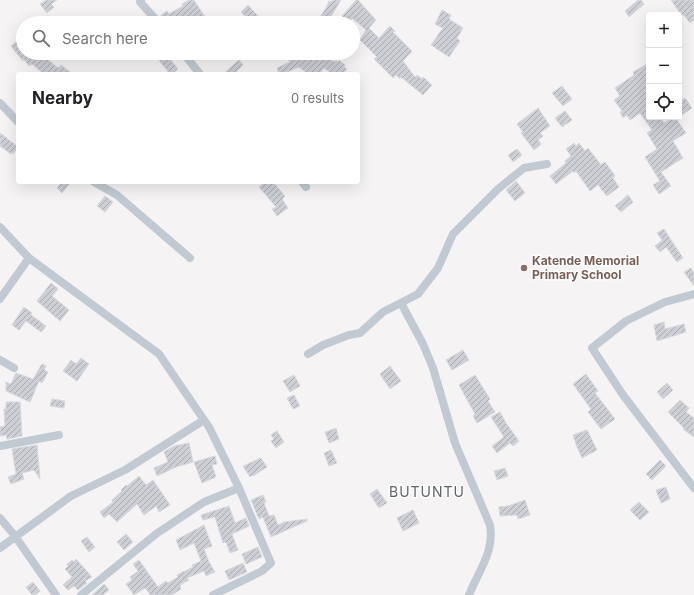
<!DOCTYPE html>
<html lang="en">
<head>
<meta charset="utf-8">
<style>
	:root { --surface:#fff; --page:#f6f6f6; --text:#202124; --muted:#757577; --line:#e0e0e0 }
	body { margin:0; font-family:Inter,sans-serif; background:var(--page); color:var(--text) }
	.controls { position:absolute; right:12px; top:12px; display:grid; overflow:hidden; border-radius:4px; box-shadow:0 4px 16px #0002 }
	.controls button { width:36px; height:36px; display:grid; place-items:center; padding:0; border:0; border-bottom:1px solid var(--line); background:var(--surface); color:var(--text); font:20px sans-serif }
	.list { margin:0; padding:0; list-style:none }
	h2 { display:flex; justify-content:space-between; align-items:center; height:52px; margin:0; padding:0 16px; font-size:17px }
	h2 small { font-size:13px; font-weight:400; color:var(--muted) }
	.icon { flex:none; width:22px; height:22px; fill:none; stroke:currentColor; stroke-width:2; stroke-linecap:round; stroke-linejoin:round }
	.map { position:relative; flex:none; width:694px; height:595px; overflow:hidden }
	.search { position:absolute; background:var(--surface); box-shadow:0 4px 16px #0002; left:16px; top:16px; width:344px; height:44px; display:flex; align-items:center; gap:10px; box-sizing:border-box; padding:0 14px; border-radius:22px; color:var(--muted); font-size:15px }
	.panel { position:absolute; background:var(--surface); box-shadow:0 4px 16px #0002; left:16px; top:72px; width:344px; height:112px; border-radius:4px }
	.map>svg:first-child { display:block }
	.building { fill:url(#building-hatch); stroke:#d7d9de }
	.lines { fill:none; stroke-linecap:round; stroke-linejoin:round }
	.minor { stroke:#c1cad2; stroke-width:8 }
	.education-dot { fill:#8d6e63; stroke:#fff; stroke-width:1.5 }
	.labels { text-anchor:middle; stroke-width:3; stroke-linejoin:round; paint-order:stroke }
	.education-label { font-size:12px; font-weight:bold; fill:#785e54; stroke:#fff; text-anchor:start }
	.quarter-label { font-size:14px; letter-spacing:1px; fill:#5f6368; stroke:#fff }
</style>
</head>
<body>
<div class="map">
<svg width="694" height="595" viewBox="0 0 694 595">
	<defs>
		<pattern id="building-hatch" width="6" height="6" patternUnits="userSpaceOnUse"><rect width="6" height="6" fill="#cdcfd5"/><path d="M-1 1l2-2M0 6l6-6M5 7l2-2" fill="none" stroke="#a8abb0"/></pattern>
	</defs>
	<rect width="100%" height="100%" fill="#f5f3f3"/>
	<path class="building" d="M46 0H57L51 4 54 7 47 13 40 4Z
		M189 0H194L209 23H166L161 15 167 11 169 14 183 6 182 4Z
		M333 0H341L327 23H316L326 8 329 1 331 2Z
		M356 0H358L376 20 369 28 379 38 390 26 395 31 393 32 412 51 403 61 415 77 417 75 422 79 423 77 432 85 423 95 401 77 400 79 396 75 393 78 374 59 377 57 360 40 366 30 352 18 349 23H336Z
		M638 0H641L644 4 629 17 625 11Z
		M671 0H694V20L690 23 684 15 682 16Z
		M248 5 258 16 251 23 241 12Z
		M442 10 451 15 449 19 463 28 457 38 460 41 449 57 431 45 443 28 435 24Z
		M17 41 23 48V53H40L58 68 61 65 73 74H44L32 64 29 66 23 58V61L11 46Z
		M153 53H165L178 69 172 74H170Z
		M282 53H324L334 62 336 60 338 62 339 60 345 65 344 67 347 69 343 74H332L324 68 319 74H308L299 67 283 74H279L277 68 290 62Z
		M239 60 243 65 234 74H223Z
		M649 63V117H660L664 123 675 117 686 133 673 141 683 158 661 172 671 186 659 194 653 185 660 181 645 157 657 149 647 133 652 130 640 113 630 120 627 115 623 118 620 112 622 111 614 100 620 96 615 88 634 75 633 72Z
		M562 86 572 99 563 106 552 93Z
		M685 98 692 108 679 117V102Z
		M538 108 550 126 540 133 543 136 538 140 541 144 534 150 521 133 523 132 517 124Z
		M565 111 572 120 562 127 555 118Z
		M0 133 18 147 13 154 12 152 11 154 0 146Z
		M574 143 576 146 579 143 585 151 588 148 601 165 605 162 615 176 613 178 619 187 607 196 598 185 590 191 576 171 574 173 573 171 556 184 550 176 566 163 565 161 571 156 566 149Z
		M517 149 522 155 513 162 508 155Z
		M516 181 525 193 515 201 506 190Z
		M62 182H71L62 193 57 188Z
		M265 182H273L285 196 282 199 288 208 277 216 272 209 276 207 259 187Z
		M628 195 633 202 621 212 615 206Z
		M105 196 113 202 105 212 97 206Z
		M664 229 683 258 677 262 666 247 660 252 655 246 662 240 657 233Z
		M691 268 694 273V286L684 272Z
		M51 283 58 289 52 296 69 310 60 321 37 301Z
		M24 307 32 313 31 315 46 326 41 332 26 321 19 330 12 325Z
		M664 322 665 329 684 324 686 332 657 341 654 325Z
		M463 350 469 360 452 370 446 360Z
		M81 358 89 364 77 381 63 371 71 360 76 364Z
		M42 364 46 366 44 370 48 372 42 383 39 381 30 402 6 391V382L11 384 16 373 33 379Z
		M390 366 401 381 390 389 380 374Z
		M586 374 598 391 595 393 615 419 601 429 588 412 591 409 573 384Z
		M294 375 300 386 290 392 283 381Z
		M475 375 490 399 488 401 495 412 477 423 473 416 475 414 459 385Z
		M667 383 673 390 663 399 657 392Z
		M294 395 300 406 293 409 287 398Z
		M52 399 65 401 64 408 50 406Z
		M680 400 689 408 686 412 694 418V437L683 429 684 428 668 412Z
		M6 402H20L22 436 7 439 6 435 0 436V427L5 426 4 409H6Z
		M500 412 506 423 519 441 513 446 510 443 497 453 492 446 504 437 491 417Z
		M336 428 339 439 329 443 325 432Z
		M587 430 597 450 582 458 577 447 573 435Z
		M277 431 284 442 276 448 271 441 274 439 271 435Z
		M189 443 193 462 176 467 157 476 154 468 168 462 164 452 174 446Z
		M37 445 40 479 34 470 22 473 24 479 11 484 8 477 16 474 12 449Z
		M331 450 337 463 329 466 324 453Z
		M215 456 217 464 212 465 216 477 202 483 194 462Z
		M261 458 267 467 253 476 252 475 250 477 243 466Z
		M660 460 666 466 652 480 646 474Z
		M505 468 508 476 497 480 494 471Z
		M139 476 146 485 153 480 170 505 159 512 156 506 144 515 137 504 117 522 109 514 104 518 100 512 113 502 112 500 122 491 121 490 126 485 127 486Z
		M666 487 670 499 661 503 656 490Z
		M377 489 387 503 379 508 370 494Z
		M263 495 266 502 264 503 269 516 274 515 278 525 284 522 307 519V521L271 537 263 517 259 519 251 500Z
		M525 500 530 515 518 519 517 515 500 516 499 507 508 506Z
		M639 502 649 512 640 520 630 510Z
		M229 506 235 523 246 518 249 526 232 534 238 550 230 553 226 542 223 543 215 517 203 520 201 515Z
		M413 510 419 523 403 531 397 518Z
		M204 525 212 546 204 549 209 562 215 572 206 576 204 571 187 578 189 580 180 585 181 589 172 595H149L150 594 145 588 134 595 126 584 132 580 130 577 138 571 133 564 139 560 158 587 166 581 168 583 178 577 177 575 193 567 192 565 201 561 194 543 180 550 176 540Z
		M126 534 133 542 124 550 117 542Z
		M87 537 95 547 89 552 81 541Z
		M258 547 262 557 246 564 242 554Z
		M76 559 92 577 85 581 87 583 78 590 74 586 68 590 63 585 72 577 65 569 68 566 67 564 72 560 74 562Z
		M243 563 247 572 229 580 225 571Z
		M33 582 40 591 35 595H32L26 587Z
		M104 584 109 590 103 595H92Z"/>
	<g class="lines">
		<path class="minor" d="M141 0 140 2 159 23
			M183 53 200 74
			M0 103 18 122
			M94 182 117 195 190 258
			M302 182 306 187
			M0 227 29 258 159 354 204 420 209 427 239 488 271 563 262 571 213 595
			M694 294 665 302 626 321 592 348 623 395 694 488
			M0 299 29 258
			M401 303 423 344 433 368 455 443 490 525C495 551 478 572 469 595
			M308 354 323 345 349 335 360 333 383 312 418 294 438 268 453 234 498 189 524 168 547 164
			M0 360 14 368
			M0 446 59 435
			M0 518 15 536 56 595
			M0 548 71 496 125 470 204 420
			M81 595 156 534 204 502 239 488"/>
	</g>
	<circle class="education-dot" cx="524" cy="268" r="4"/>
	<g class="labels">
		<g class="education-label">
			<text x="532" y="265">Katende Memorial<tspan x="532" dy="14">Primary School</tspan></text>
		</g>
		<g class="quarter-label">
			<text x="427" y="497">BUTUNTU</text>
		</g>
	</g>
</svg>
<div class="controls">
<button>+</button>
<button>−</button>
<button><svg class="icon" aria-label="locate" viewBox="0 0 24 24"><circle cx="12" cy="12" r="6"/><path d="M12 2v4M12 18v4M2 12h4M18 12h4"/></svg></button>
</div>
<div class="search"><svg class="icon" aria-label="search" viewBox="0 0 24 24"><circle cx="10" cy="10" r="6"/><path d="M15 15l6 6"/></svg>Search here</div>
<section class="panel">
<h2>Nearby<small>0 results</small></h2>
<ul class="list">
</ul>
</section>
</div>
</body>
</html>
